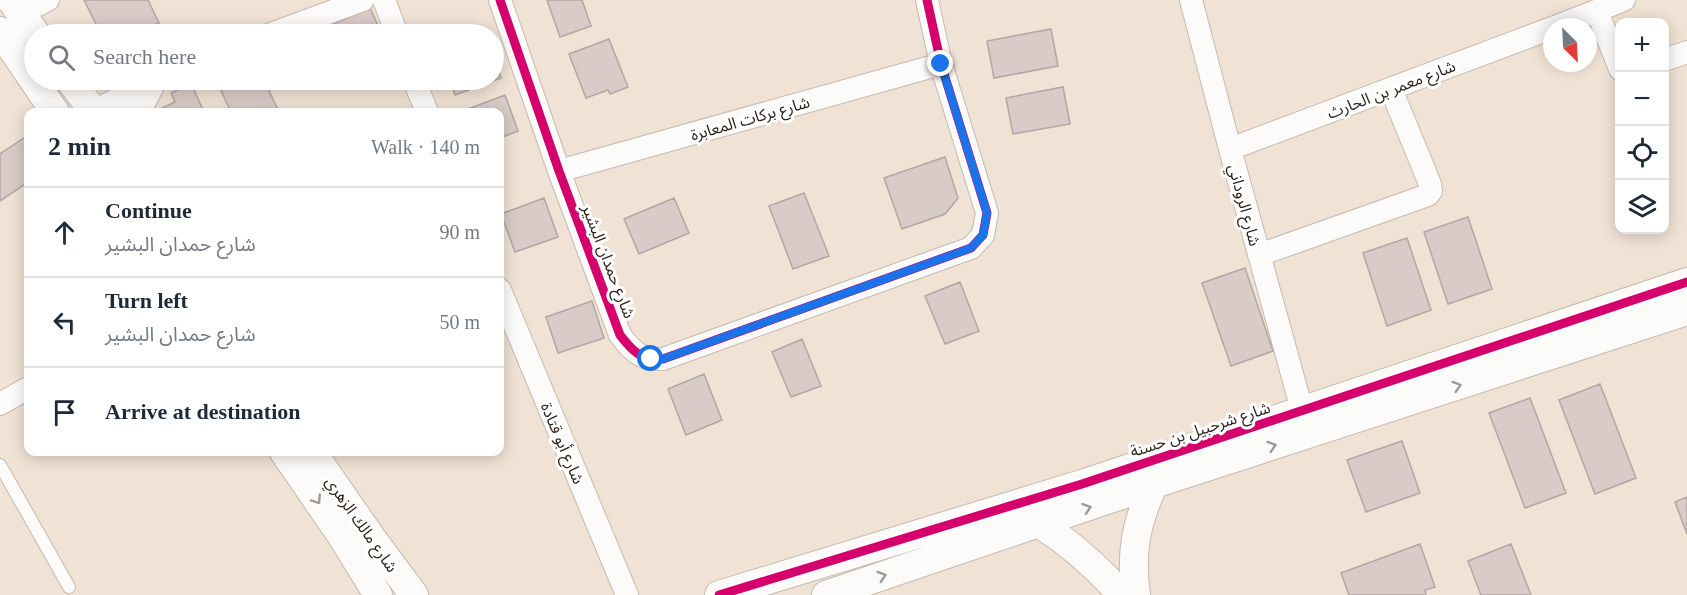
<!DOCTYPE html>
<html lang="en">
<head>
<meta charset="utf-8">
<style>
	:root { --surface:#fff; --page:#f6f6f7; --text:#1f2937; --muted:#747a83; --line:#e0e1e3 }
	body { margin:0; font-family:"Times New Roman","Noto Sans Arabic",serif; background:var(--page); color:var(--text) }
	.controls { position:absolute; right:18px; top:18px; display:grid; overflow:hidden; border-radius:12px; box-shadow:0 3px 15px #0003 }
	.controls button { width:54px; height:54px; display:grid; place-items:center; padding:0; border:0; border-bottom:2px solid var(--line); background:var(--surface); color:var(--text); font:30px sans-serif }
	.compass { position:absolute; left:1543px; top:18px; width:54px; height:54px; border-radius:50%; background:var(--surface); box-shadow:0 3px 15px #0003; rotate:156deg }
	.stop { position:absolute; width:18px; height:18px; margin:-14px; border:4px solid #1a73e8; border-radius:50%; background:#fff }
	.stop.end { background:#1a73e8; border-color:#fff; box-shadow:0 2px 6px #0008 }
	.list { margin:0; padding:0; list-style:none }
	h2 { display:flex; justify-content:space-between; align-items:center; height:78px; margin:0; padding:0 24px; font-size:26px }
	h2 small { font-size:20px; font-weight:400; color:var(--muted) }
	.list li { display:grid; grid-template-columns:39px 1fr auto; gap:18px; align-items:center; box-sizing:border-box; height:90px; padding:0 24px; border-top:2px solid var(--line) }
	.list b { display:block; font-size:22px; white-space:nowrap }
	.list p { margin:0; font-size:20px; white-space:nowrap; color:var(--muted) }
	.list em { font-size:20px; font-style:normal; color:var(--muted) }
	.icon { flex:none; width:33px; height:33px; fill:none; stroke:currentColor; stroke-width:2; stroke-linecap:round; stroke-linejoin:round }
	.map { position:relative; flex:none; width:1687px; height:595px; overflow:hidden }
	.search { position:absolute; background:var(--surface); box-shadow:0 3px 15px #0003; left:24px; top:24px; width:480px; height:66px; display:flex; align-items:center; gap:15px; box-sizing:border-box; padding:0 21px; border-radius:33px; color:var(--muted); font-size:22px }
	.panel { position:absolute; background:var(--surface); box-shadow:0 3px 15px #0003; left:24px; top:108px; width:480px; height:348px; border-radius:12px }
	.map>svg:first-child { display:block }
	.building { fill:#d8cbc8; stroke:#b2a7a3; stroke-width:1.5 }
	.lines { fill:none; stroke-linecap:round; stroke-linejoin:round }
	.service-casing { stroke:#c5baaf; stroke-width:14 }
	.minor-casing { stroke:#c5baaf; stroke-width:24 }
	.tertiary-casing { stroke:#c5baaf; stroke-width:30 }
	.service { stroke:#fdfbf9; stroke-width:12 }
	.minor { stroke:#fdfbf9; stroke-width:22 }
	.tertiary { stroke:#fdfbf9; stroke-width:28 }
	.cycleway-casing { stroke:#fff; stroke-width:13 }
	.cycleway { stroke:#d6006c; stroke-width:9 }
	.oneway { stroke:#9f9a95 }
	.route { stroke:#1a73e8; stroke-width:8 }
	.labels { text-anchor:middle; stroke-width:6; stroke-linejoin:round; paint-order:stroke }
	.street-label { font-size:16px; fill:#2d231a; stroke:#fff }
</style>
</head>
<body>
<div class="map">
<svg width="1687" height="595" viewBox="0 0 1687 595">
	<rect width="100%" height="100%" fill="#f0e2d4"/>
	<path class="building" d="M84 0H148L159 23 133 34 130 29 97 26Z
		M547 0H582L591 26 560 37Z
		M370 8 382 34H332L329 26Z
		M1051 29 1058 66 994 78 987 41Z
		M609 39 628 87 610 94 608 90 586 98 569 54Z
		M494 56 501 78 455 95 450 80H494Z
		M216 80H264L279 112H231Z
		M191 83 204 112H160L158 110 175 102 171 93Z
		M1063 87 1070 124 1013 134 1006 98Z
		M505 95 518 131 500 138V112H460Z
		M27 136 28 138V182L0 201V154Z
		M945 157 958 198 945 214 902 229 884 178Z
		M804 193 829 256 793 269 769 206Z
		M544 198 558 237 515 252 501 214Z
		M674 198 689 233 639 254 624 219Z
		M1468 217 1492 289 1448 304 1424 232Z
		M1407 238 1431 310 1387 326 1363 253Z
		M1245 268 1273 351 1231 366 1202 283Z
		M960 282 979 331 945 344 925 296Z
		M592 301 604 338 558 353 546 317Z
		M802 339 821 386 791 397 772 352Z
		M704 374 722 420 686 435 668 389Z
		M1600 384 1636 478 1595 494 1559 400Z
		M1530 398 1566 493 1525 508 1489 413Z
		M1402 441 1420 493 1366 512 1347 460Z
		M1687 497V534L1675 502Z
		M1420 544 1435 587 1425 590 1426 595H1349L1341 573Z
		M1511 544 1531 595H1481L1468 561Z"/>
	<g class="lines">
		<defs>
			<path id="service" d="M0 465 69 587"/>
			<path id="minor" d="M384 0 397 34
				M500 0 559 171 620 335C633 352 641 360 663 359L971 248 983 235 987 213 941 64 927 0
				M1191 0 1230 149 1302 410
				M1597 11 1620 69
				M20 13 48 0
				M1555 27 1624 0
				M271 34 363 0
				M1664 60 1687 52
				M414 80 427 112
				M91 112 156 80
				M1230 149 1552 28
				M559 171 941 64
				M1259 255 1428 195 1431 191 1430 184 1391 89
				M500 290 627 595
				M0 404 28 388"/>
			<path id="tertiary" d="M11 0 36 34
				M0 31 55 112
				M70 80 94 112
				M136 112 152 81
				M284 452 341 535 378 595
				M312 452 371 537 414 595
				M1040 524C1071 544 1097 567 1122 595
				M719 595 1082 484 1687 282
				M826 595 1154 484 1687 311
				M1136 595C1130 553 1136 522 1154 484"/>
		</defs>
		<use href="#service" class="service-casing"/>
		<use href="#minor" class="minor-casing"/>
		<use href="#tertiary" class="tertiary-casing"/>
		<use href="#service" class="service"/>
		<use href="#minor" class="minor"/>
		<use href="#tertiary" class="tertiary"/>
		<defs>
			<path id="cycleway" d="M500 0 559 171 620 335C633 352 641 360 663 359L971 248 983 235 987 213 941 64 927 0
				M719 595 1082 484 1687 282"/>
		</defs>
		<use href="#cycleway" class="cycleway-casing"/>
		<use href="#cycleway" class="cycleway"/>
	</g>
	<defs><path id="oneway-chevron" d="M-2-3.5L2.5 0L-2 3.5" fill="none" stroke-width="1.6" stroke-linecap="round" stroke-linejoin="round" transform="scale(1.5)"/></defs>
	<g class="oneway">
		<use href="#oneway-chevron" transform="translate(1457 386) rotate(-18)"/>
		<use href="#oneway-chevron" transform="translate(1272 446) rotate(-18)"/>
		<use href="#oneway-chevron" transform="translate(317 500) rotate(56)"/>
		<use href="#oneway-chevron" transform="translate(1087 508) rotate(-19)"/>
		<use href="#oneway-chevron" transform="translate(882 576) rotate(-18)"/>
	</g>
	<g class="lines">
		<path class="route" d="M651 359H663L971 248 983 235 987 213 941 64"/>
	</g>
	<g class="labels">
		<g class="street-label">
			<text transform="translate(1391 89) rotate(-21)" y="6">شارع معمر بن الحارث</text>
			<text transform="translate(750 118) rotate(-16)" y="6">شارع بركات المعابرة</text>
			<text transform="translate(1245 205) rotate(75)" y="6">شارع الروداني</text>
			<text transform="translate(609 261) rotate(69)" y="6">شارع حمدان البشير</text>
			<text transform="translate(1200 429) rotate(-18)" y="6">شارع شرحبيل بن حسنة</text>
			<text transform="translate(563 443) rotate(67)" y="6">شارع أبو قتادة</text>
			<text transform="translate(362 524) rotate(55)" y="6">شارع مالك الزهري</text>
		</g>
	</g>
</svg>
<div class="controls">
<button>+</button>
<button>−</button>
<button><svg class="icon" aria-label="locate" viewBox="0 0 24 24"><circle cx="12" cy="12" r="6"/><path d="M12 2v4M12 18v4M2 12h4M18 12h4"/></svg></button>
<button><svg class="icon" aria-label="layers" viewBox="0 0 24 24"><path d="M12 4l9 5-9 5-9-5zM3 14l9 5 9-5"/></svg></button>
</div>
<svg class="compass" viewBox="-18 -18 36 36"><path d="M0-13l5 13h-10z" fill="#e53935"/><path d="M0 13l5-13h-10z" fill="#747a83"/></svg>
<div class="stop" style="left:651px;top:359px"></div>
<div class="stop end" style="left:941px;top:64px"></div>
<div class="search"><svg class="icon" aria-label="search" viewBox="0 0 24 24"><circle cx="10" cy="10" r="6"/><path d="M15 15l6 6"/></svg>Search here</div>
<section class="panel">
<h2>2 min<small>Walk · 140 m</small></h2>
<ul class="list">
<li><svg class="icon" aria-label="ahead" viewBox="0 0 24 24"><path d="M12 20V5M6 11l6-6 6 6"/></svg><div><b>Continue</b><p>شارع حمدان البشير</p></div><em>90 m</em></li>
<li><svg class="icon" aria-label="left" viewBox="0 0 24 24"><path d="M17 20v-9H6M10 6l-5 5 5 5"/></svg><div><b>Turn left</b><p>شارع حمدان البشير</p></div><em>50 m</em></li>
<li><svg class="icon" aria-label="arrive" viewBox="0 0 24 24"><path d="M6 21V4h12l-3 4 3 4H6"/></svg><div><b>Arrive at destination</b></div></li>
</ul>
</section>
</div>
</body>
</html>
